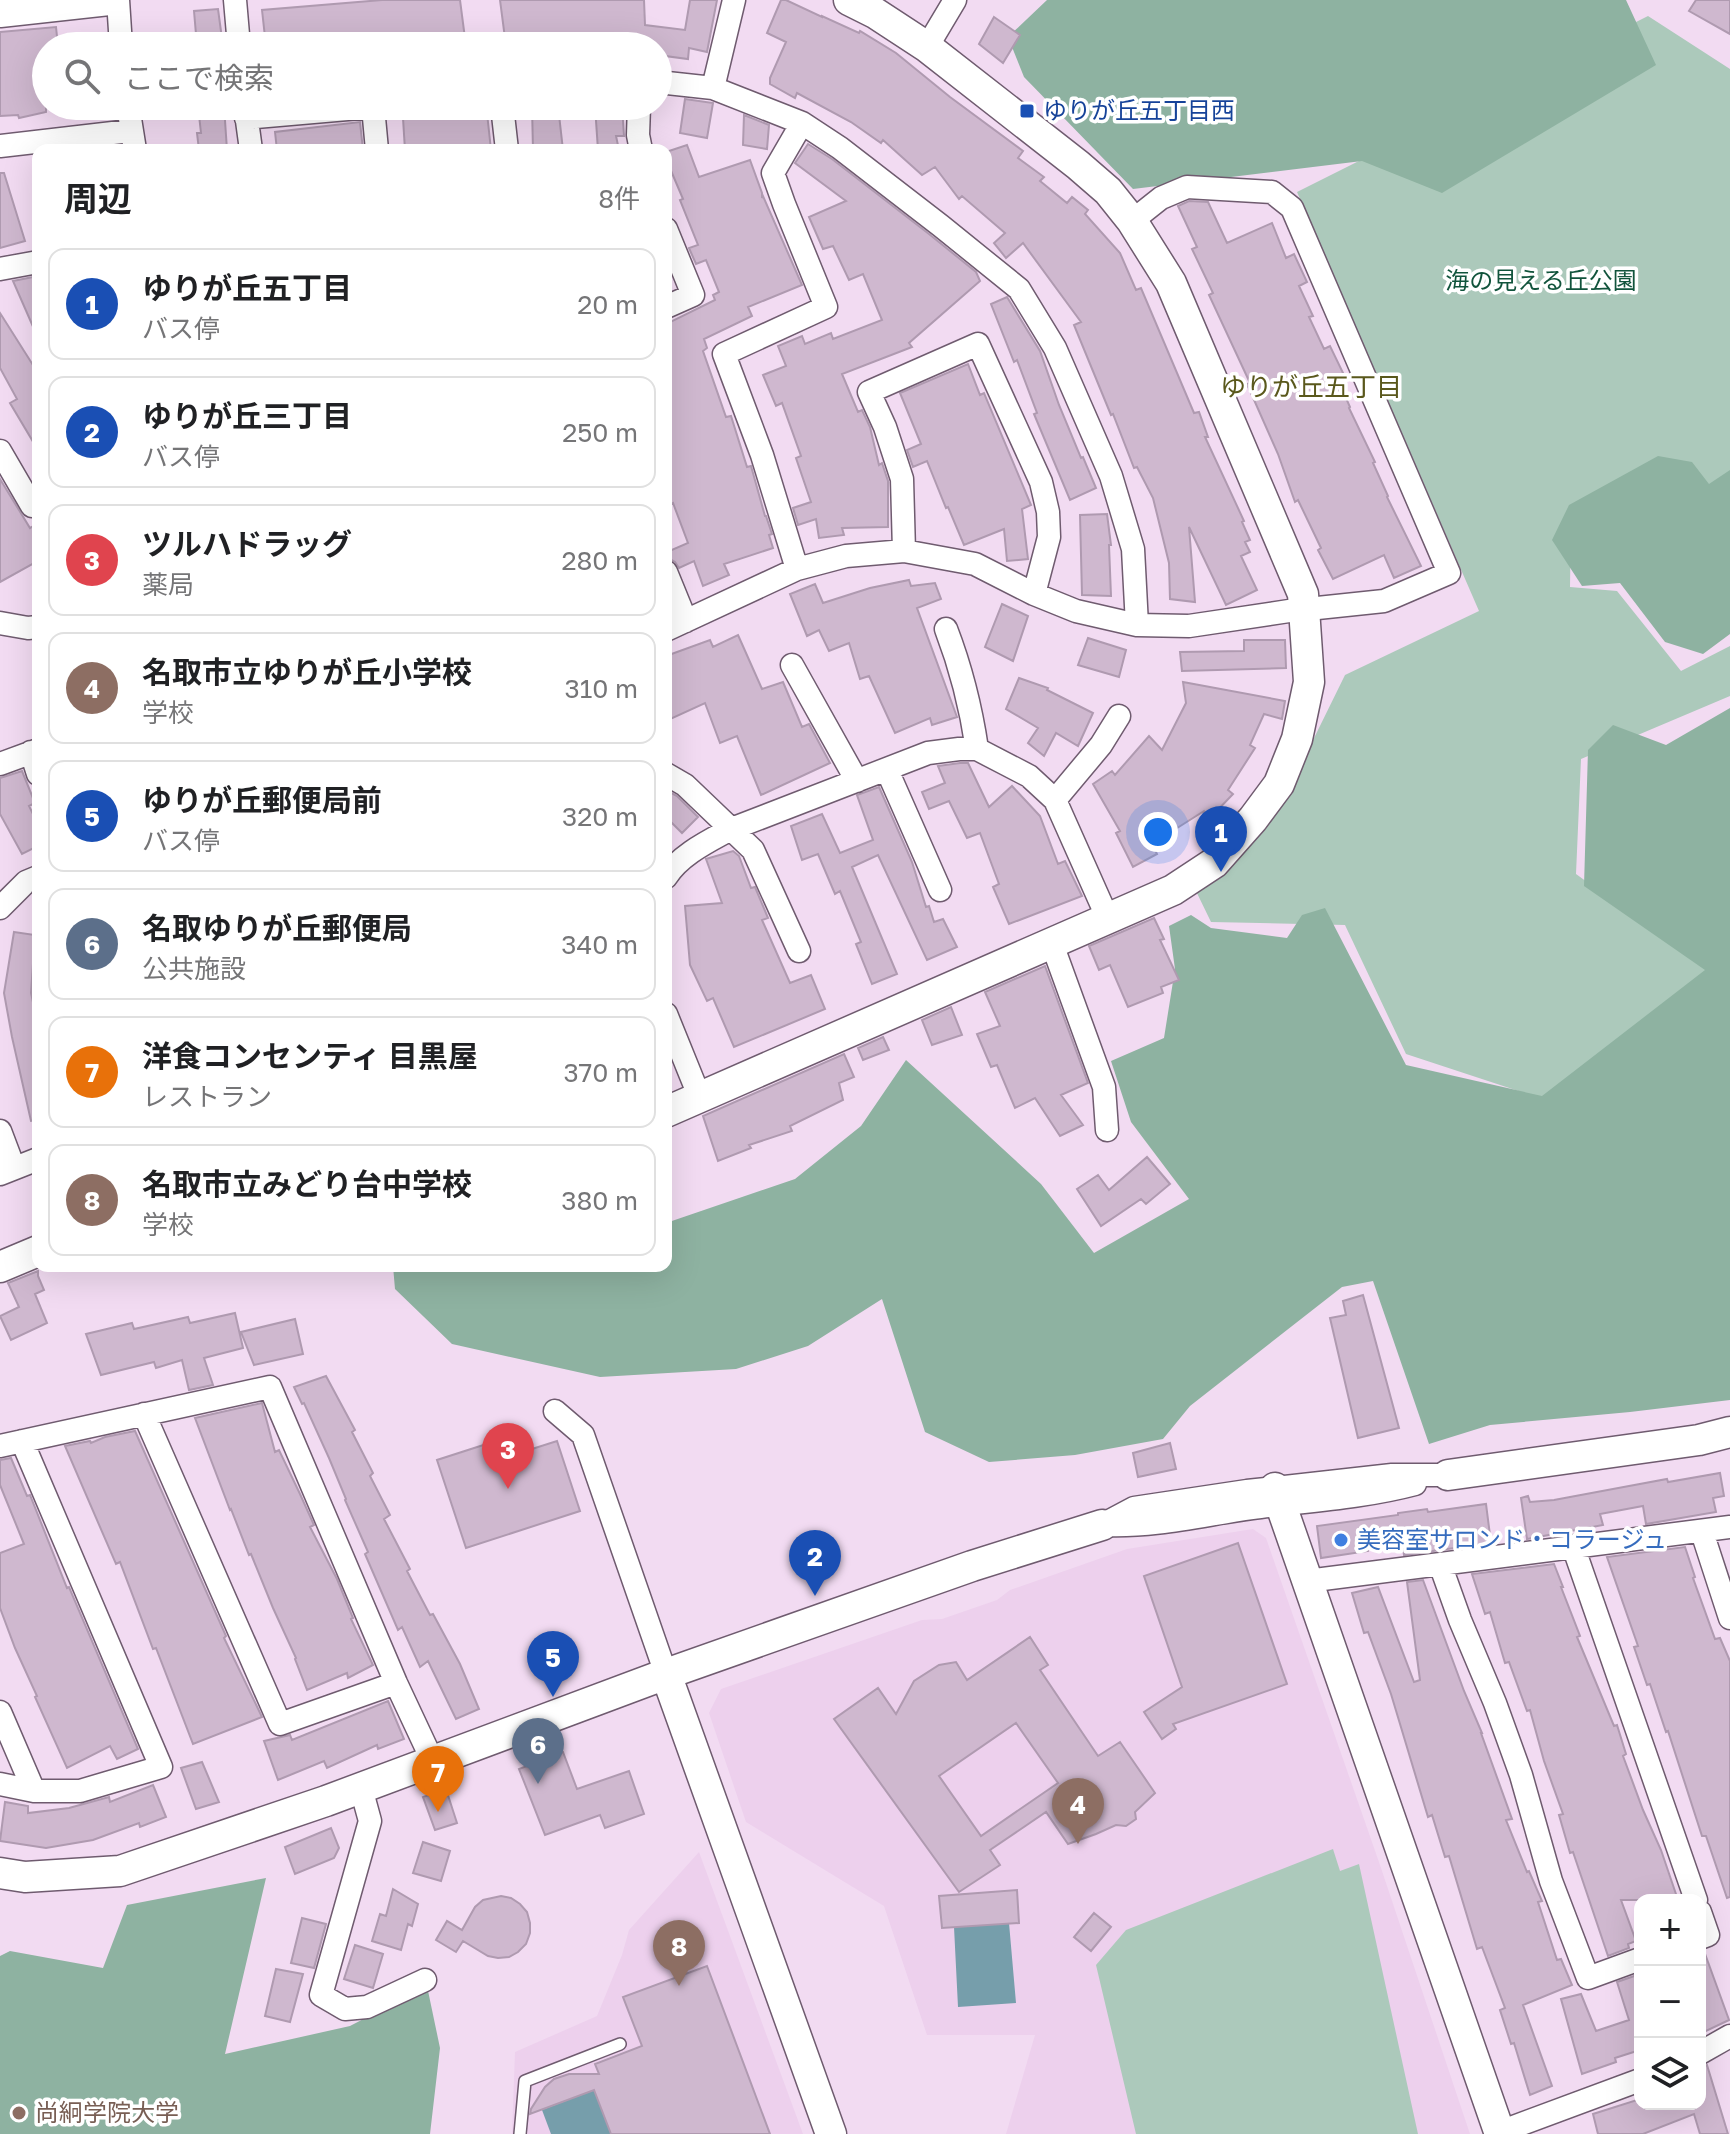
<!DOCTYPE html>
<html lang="ja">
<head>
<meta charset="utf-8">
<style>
	:root { --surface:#fff; --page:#f6f6f6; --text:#202124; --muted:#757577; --line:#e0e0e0; --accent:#2563eb }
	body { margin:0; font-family:"Golos Text","Noto Sans JP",sans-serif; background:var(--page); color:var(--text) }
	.controls { position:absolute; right:24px; bottom:24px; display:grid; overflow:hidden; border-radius:16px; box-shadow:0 8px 32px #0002 }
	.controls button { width:72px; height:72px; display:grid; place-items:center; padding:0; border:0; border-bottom:2px solid var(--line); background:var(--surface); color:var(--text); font:40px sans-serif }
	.you { position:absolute; left:1158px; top:832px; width:28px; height:28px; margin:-20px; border:6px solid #fff; border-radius:50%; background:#1a73e8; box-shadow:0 0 0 12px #1a73e833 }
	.badge { display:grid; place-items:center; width:52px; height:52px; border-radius:50%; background:var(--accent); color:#fff; font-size:26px; font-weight:700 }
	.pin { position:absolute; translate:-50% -66px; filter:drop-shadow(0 2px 4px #0008) }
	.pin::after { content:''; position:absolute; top:42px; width:28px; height:24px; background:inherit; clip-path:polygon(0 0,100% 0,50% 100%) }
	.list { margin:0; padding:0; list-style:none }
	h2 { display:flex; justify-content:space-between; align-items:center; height:104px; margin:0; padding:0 32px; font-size:34px }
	h2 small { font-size:26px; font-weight:400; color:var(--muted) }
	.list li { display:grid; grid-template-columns:52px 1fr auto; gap:24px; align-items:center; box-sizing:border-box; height:112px; margin:0 16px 16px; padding:0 16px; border:2px solid var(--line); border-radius:16px }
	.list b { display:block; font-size:30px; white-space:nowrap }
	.list p { margin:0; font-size:26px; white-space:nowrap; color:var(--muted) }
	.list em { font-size:26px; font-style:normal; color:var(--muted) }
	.icon { flex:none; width:44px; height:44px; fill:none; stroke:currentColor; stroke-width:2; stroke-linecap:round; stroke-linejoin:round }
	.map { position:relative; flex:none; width:1730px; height:2134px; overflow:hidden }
	.search { position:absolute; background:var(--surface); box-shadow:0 8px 32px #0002; left:32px; top:32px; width:640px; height:88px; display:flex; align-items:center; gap:20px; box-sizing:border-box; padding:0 28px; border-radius:44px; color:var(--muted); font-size:30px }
	.panel { position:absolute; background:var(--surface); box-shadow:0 8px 32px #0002; left:32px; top:144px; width:640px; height:1128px; border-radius:16px }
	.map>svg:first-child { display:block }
	.built { fill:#edd0ed }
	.green { fill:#acc9bb }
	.forest { fill:#8eb2a1 }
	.water { fill:#769eab }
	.building { fill:#cfb8cf; stroke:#af9ab0; stroke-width:2; fill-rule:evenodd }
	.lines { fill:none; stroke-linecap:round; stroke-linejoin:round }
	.lane-casing { stroke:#6f5b6f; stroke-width:14 }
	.street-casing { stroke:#6f5b6f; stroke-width:25 }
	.secondary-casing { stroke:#6f5b6f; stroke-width:33 }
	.lane { stroke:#fff; stroke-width:11 }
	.street { stroke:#fff; stroke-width:22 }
	.secondary { stroke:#fff; stroke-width:30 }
	.transit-dot { fill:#1a4fb4; stroke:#fff; stroke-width:3 }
	.shop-dot { fill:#3f7fe0; stroke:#fff; stroke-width:3 }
	.education-dot { fill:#8d6e63; stroke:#fff; stroke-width:3 }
	.labels { text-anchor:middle; stroke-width:7; stroke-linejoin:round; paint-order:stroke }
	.transit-label { font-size:24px; fill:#164399; stroke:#fff; text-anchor:start }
	.park-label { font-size:24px; fill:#11543c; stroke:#fff }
	.shop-label { font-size:24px; fill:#366cbe; stroke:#fff; text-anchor:start }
	.education-label { font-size:24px; fill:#785e54; stroke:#fff; text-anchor:start }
	.neighbourhood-label { font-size:26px; fill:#5a581c; stroke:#fff }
</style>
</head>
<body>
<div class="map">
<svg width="1730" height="2134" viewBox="0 0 1730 2134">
	<rect width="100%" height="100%" fill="#f2dbf2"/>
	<path class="built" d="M1253 1529 1266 1538 1380 1865 1470 2134H1006L1035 2035H927L884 1906 746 1822 709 1713 721 1689 922 1620 942 1619 997 1600 1010 1590 1127 1549Z
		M699 1852 803 2134H512L515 2052 597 2016 622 1955 629 1930Z"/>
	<path class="green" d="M1648 16 1730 69V479L1709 490 1571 516 1570 587 1617 591 1681 671 1730 646V696L1581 759 1576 874 1711 972 1546 1100 1406 1054 1345 925 1211 922 1195 889 1291 785 1345 675 1479 611 1297 192Z
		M1333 1849 1340 1871 1359 1864 1418 2134H1136L1096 1965 1126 1930Z"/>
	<path class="forest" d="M1047 0H1626L1656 65 1442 193 1362 161 1133 189 1024 77 1008 37Z
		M1658 456 1692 462 1709 484 1730 470V634L1703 654 1665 642 1620 583 1582 586 1552 540 1569 505Z
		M1730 708V1400L1630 1412 1490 1425 1429 1444 1373 1281 1342 1287 1190 1406 1163 1439 1075 1455 989 1462 925 1432 882 1299 808 1346 736 1369 600 1377 452 1344 395 1289 393 1266H666V1223L795 1179 861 1126 906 1060 1041 1184 1094 1253 1189 1199 1131 1122 1111 1061 1164 1038 1175 969 1169 926 1191 915 1211 928 1287 938 1302 915 1325 908 1406 1065 1542 1096 1705 970 1584 886 1588 750 1613 725 1666 745Z
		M266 1878 225 2054 350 2026 427 1986 440 2048 430 2134H0V1956L10 1951 103 1968 127 1905Z"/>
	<path class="water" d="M1009 1923 1016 2003 958 2007 954 1927Z
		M594 2090 611 2134H551L542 2110Z"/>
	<path class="building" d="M382 0H460L466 46H373L372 40 309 46H266L262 10Z
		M500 0H644L645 25 685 30 690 0H717L707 52 689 48 688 59 658 55V46H506Z
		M781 0H786L822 17V16L859 33 860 31 896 53 950 97 1023 151 1018 158 1044 177 1040 181 1067 203 1072 197 1088 210 1085 214 1120 253 1136 290 1141 288 1194 413 1199 412 1208 437H1205L1244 521 1242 522 1250 540 1245 542 1250 552 1241 556 1257 590 1226 605 1189 527 1195 602 1170 599 1169 563 1153 498 1137 467 1134 468 1113 414 1111 415 1074 325 1081 322 1023 243 1006 258 994 243 1005 233 962 196 959 199 935 167 922 175 883 140 881 143 851 122 797 93 795 98 770 84V78L786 42 767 33Z
		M1696 0H1730V34L1689 11Z
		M218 9 223 46H197L194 11Z
		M994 17 1020 35 1003 63 979 44Z
		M56 27 58 46H46V112L19 118 18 115 0 116V32Z
		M685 99 713 103 707 138 680 133Z
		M198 106H224L227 150H199L197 133H201Z
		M532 106H558L563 150H533Z
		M595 106H622L624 136H616L619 150H598Z
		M437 113H487L491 150H405L403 118Z
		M744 115 769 125 767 149 743 145Z
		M360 122 363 150H277L275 132Z
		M808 144 832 159 929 234 976 272 980 281 909 343 912 347 842 374 858 412 862 410 870 427 879 465 882 463 888 481V527L842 528 844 535 819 538 816 519 798 525 793 508 811 502 796 458 801 456 782 403 776 406 763 375 786 366 778 346 802 336 805 344 831 333 833 339 882 320 863 274 849 280 833 246 823 249 809 217 846 201 795 163Z
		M687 145 699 177 750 160 762 193V198L763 196 802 285 748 307 752 316 704 339 707 348 703 351 726 417 731 416 747 467 751 466 765 516H766L772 534 769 535 773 548 724 564 729 575 703 586 694 561 679 568 675 562 670 559 667 552 688 543 673 503 666 507V324L715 300 713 295 719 292 706 260 696 264 689 248 698 245 680 200 683 199 666 159V152Z
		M0 173H4L25 241 0 248Z
		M1189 201 1208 202 1227 243 1272 223 1286 258 1294 254 1307 282 1299 286 1313 316 1309 317 1324 349 1330 346 1344 375 1337 378 1350 407 1349 408 1375 462 1373 463 1388 496 1387 497 1421 566 1394 578 1384 555 1333 579 1318 550 1321 548 1298 500 1295 502 1278 454 1247 384 1250 383 1209 295 1213 293 1192 249 1197 247 1178 206Z
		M38 276V338L13 281Z
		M1007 297 1040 351 1059 405 1081 458 1083 457 1096 488 1070 500 1034 414 1037 413 1017 360 1014 362 991 304Z
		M0 313 38 373V450L10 403 17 399 0 368Z
		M968 364 980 395 984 393 1031 505 1022 509 1028 559 1007 561 1004 529 964 545 948 507 946 508 927 461 913 467 907 450 921 444 900 393Z
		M0 479 30 528 38 523V561L0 582Z
		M1107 514 1111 545H1109L1111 596 1082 595 1080 515Z
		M909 580 911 586 935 583 941 599 917 608 957 717 932 725 930 718 895 733 869 676 860 679 849 643 829 651 819 630 807 636 790 594 815 584 823 603 870 588Z
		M1002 604 1028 616 1013 661 985 647Z
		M738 635 762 689 783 682 802 727 809 724 830 763 761 795 737 736 720 743 705 703 666 721V656L710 640 713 647Z
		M1088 638 1126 650 1119 677 1078 665Z
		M1244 640H1285L1286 668 1182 671 1180 652 1244 651Z
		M1019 678 1048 688 1047 690 1093 713 1078 746 1056 733 1044 756 1028 743 1038 728 1006 709Z
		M1183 682 1285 701 1282 719 1264 714 1250 745 1255 748 1228 790 1233 794 1210 818 1204 811 1152 844 1157 854 1133 867 1116 833 1120 831 1093 784 1112 771 1115 775 1149 736 1162 750 1186 703Z
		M960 763H968L989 807 1012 786 1040 816 1058 864 1065 861 1082 896 1009 924 993 887 999 884 980 833 967 838 949 801 929 809 922 792 945 783 938 766Z
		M22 771 35 803 29 806 38 824V846L22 854 0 814V778Z
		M879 787 912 862 926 907 929 906 934 922 943 919 957 947 927 960 878 855 852 867 897 974 872 984 856 944 861 942 840 891 835 894 818 854 802 860 791 826 822 814 840 853 873 840 857 795Z
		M666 790 677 796 698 817 682 833 666 817Z
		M733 851 739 856 751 888 755 887 768 918 762 920 790 983 811 975 825 1009 734 1047 713 998 707 1001 690 965 685 906 722 903 706 859Z
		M1154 918 1164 939 1160 940 1179 980 1161 987 1163 993 1128 1007 1110 965 1099 970 1089 946Z
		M14 932 35 935 31 993 38 1026V1120L31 1121 12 1037 4 993Z
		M1045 966 1088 1083 1061 1095 1083 1125 1060 1136 1035 1098 1015 1108 997 1065 991 1067 977 1034 1000 1026 985 992Z
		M951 1007 962 1035 932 1045 922 1020Z
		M883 1037 889 1050 863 1060 858 1048Z
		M844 1054 854 1077 839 1083 843 1100 790 1126 792 1131 749 1145 751 1148 718 1161 703 1116Z
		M1147 1157 1170 1184 1146 1204 1141 1199 1101 1226 1077 1189 1098 1175 1109 1190Z
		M38 1271V1276L44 1290 35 1294 47 1323 11 1340 0 1316 19 1307 8 1283Z
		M1363 1295 1399 1428 1358 1438 1330 1318 1346 1315 1343 1301Z
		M235 1313 243 1348 204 1358 213 1385 189 1390 182 1360 156 1368 154 1362 101 1375 86 1334 132 1323 134 1329 188 1317 190 1323Z
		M295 1319 303 1354 254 1365 241 1332Z
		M326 1376 355 1430 352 1432 373 1473 370 1476 390 1515 384 1519 410 1569 407 1571 430 1615 433 1614 460 1664 479 1709 456 1719 428 1661 420 1667 402 1627 398 1630 365 1554 368 1552 345 1500 346 1499 329 1458 304 1403 302 1404 294 1387Z
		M262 1403 275 1452 279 1450 300 1494 314 1525 310 1527 337 1579 353 1618 351 1619 373 1665 348 1678 347 1673 307 1690 295 1659 296 1658 273 1608 251 1554 249 1555 231 1509 230 1510 195 1418Z
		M135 1431 226 1636 224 1638 262 1717 193 1744 156 1648 153 1649 120 1562 116 1564 65 1446 90 1441 91 1443 105 1437Z
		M505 1438 510 1456 557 1441 580 1511 466 1548 437 1460Z
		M1170 1443 1176 1469 1138 1477 1133 1453Z
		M11 1458 27 1496 30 1495 67 1588 69 1587 138 1749 117 1759 110 1746 67 1768 35 1697 37 1696 15 1648 0 1608V1553L24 1544 0 1485V1460Z
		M1720 1473 1724 1496 1713 1498 1716 1512 1646 1524 1643 1506 1600 1514 1603 1525 1527 1539 1521 1498 1528 1496 1530 1502 1554 1500 1629 1486 1667 1479 1668 1482Z
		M1486 1504 1491 1543 1404 1555 1401 1532 1366 1538 1368 1551 1321 1558 1317 1526 1398 1515V1513L1427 1509 1428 1512Z
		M1238 1543 1287 1684 1173 1724 1176 1729 1162 1739 1144 1712 1182 1687 1144 1576Z
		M1685 1547 1695 1577 1693 1578 1715 1639 1720 1638 1730 1661V1897L1727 1898 1706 1836H1702L1668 1731 1666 1732 1650 1684 1647 1685 1634 1647 1638 1646 1607 1557Z
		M1554 1564 1563 1587H1561L1580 1636 1577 1637 1614 1726 1617 1725 1626 1754 1623 1756 1643 1810 1661 1850 1678 1900H1621L1636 1941 1628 1944 1629 1948 1608 1956 1573 1852 1570 1853 1559 1815 1563 1814 1544 1761 1530 1710 1527 1711 1509 1662 1505 1663 1490 1612 1485 1614 1472 1574Z
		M1423 1580 1464 1691 1482 1733H1481L1512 1819 1506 1820 1527 1872 1529 1871 1542 1901 1538 1902 1557 1960 1561 1959 1572 1985 1523 2005 1552 2086 1530 2095 1514 2043 1511 2044 1500 2010 1505 2008 1482 1947 1477 1949 1449 1856 1445 1857 1432 1815 1428 1817 1391 1694 1368 1632 1364 1633 1352 1593 1378 1587 1414 1682 1420 1680 1407 1582Z
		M1030 1637 1048 1665 1040 1670 1098 1756 1120 1742 1155 1793 1135 1812 1136 1819 1126 1826 1116 1825 1096 1834 1068 1844 1046 1812 990 1850 1000 1865 959 1892 834 1719 878 1688 896 1714 914 1681 939 1665 956 1662 967 1680ZM1016 1723 1058 1783 981 1836 939 1776Z
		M388 1701 404 1739 378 1749 377 1745 327 1768 324 1761 278 1780 264 1741 290 1735 292 1740Z
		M563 1752 577 1789 629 1771 644 1814 605 1828 600 1815 545 1835 519 1769Z
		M202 1762 219 1802 196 1809 181 1768Z
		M153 1785 166 1817 140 1827 139 1823 93 1840 46 1848 0 1841 5 1802 28 1806V1813L69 1808 109 1797 110 1802Z
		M446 1789 457 1823 435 1830 423 1797Z
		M331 1828 339 1848 334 1858 295 1874 285 1847Z
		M423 1842 450 1851 441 1881 413 1873Z
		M393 1889 418 1904 412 1926 408 1924 401 1950 372 1941 380 1914 386 1916Z
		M1017 1890 1019 1923 942 1928 939 1896Z
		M501 1896 511 1898 520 1904 527 1912 530 1923V1933L526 1944 518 1952 509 1957 498 1958 488 1956 463 1941 456 1952 436 1940 447 1921 462 1930 475 1907 483 1900Z
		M1094 1913 1111 1927 1091 1951 1074 1937Z
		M302 1918 326 1924 314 1968 291 1963Z
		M355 1945 383 1954 373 1988 344 1979Z
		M1704 1951 1729 2020 1704 2032 1700 2022V1952Z
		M707 1966 770 2134H611L594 2090 530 2114 531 2109 545 2087 554 2079 569 2074H599L595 2064 642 2046 623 1997Z
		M276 1969 303 1974 290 2022 265 2016Z
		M1640 1974V2050L1615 2058 1616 2062 1582 2074 1561 1999 1581 1994 1596 2031 1629 2020 1617 1982Z
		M1707 2065 1728 2134H1700L1694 2114 1643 2134H1598L1593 2114 1640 2099V2104H1700V2067Z"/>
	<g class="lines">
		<defs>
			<path id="lane" d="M520 2134 525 2081 620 2044"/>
			<path id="street" d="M118 0 121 46
				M235 0 239 46
				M927 47 955 0
				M658 82 713 88 802 123 840 148 941 226 1019 289 1055 348 1111 476 1133 549 1137 625
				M713 88 734 0
				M128 106 135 150
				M245 106 251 150
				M502 106 507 150
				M639 106 638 135 641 150
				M373 107 377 150
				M246 118 382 106
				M0 146 130 131
				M666 229 693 295 666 307
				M0 269 38 262
				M0 451 32 506 38 504
				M904 551 902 479 885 427 869 392 978 344 1041 482 1048 512 1049 537 1034 594
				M797 569 762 455 724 354 826 307 784 204 773 173 802 123
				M666 572 686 621
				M0 623 28 628 38 627
				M946 629C961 668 971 708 977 749
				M666 630 797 569 846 556 904 551 975 564 1034 594 1076 611 1137 625 1189 626 1289 611 1384 601 1449 573 1292 208 1272 192 1187 187 1161 198 1132 221
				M792 665 857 781
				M31 752 38 774
				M0 764 38 750
				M887 770 940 890
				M666 774 685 785 753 850 799 951
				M1055 800 1101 745 1119 716
				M666 877C680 855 707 842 729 830L928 753 959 749H977L1029 776 1055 800 1108 919
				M0 908 26 882 38 877
				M1052 944 1104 1087 1107 1130
				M666 1014 700 1098
				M0 1131 14 1168
				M0 1174 38 1159
				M555 1411 583 1435 666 1674
				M144 1414 280 1724 396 1683
				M0 1446 270 1387 396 1683 433 1762
				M1102 1525 1134 1508 1247 1491 1392 1475H1448
				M1105 1525C1156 1527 1202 1515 1252 1508 1306 1501 1362 1498 1415 1484
				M1702 1532 1730 1618
				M1573 1546 1696 1900
				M1440 1564 1460 1620 1495 1703 1521 1775 1551 1881 1588 1978 1640 1959
				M1307 1581 1730 1527
				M0 1712 34 1791
				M0 1784 34 1791H80L161 1767 22 1441
				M361 1788 370 1821 321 1995 345 2009 367 2007 425 1980
				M1700 1912 1708 1935 1700 1938
				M1700 2053 1730 2036
				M1500 2132 1640 2080"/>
			<path id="secondary" d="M0 12 109 0
				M666 1112 1173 890 1214 863 1253 819 1279 784 1297 739 1309 682 1303 594 1171 283 1132 221 1108 191 1078 165 927 47 875 13 849 0
				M0 1267 38 1251
				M1448 1475 1699 1440 1730 1432
				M1275 1488 1500 2134
				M666 1674 831 2134
				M0 1873 25 1877 120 1871 326 1801 666 1674 972 1566 1102 1525"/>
		</defs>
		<use href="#lane" class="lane-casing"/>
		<use href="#street" class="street-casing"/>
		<use href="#secondary" class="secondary-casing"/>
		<use href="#lane" class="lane"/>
		<use href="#street" class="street"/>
		<use href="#secondary" class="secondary"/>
	</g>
	<rect class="transit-dot" x="1019" y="103" width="16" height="16" rx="4"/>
	<circle class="shop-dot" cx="1341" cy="1540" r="8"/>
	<circle class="education-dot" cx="19" cy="2113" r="8"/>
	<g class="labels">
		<g class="transit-label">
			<text x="1043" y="119">ゆりが丘五丁目西</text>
		</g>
		<g class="park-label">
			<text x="1541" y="289">海の見える丘公園</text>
		</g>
		<g class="shop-label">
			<text x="1357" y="1548">美容室サロンド・コラージュ</text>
		</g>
		<g class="education-label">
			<text x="35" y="2121">尚絅学院大学</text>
		</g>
		<g class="neighbourhood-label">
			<text x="1311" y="396">ゆりが丘五丁目</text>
		</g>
	</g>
</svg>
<div class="controls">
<button>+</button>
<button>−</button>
<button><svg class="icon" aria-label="layers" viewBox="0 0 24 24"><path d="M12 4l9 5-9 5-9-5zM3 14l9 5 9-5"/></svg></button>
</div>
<div class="you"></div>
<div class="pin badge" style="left:1221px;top:872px;background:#1a4fb4">1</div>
<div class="pin badge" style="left:815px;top:1596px;background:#1a4fb4">2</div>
<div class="pin badge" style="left:508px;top:1489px;background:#e0444e">3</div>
<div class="pin badge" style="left:1078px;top:1844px;background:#8d6e63">4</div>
<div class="pin badge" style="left:553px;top:1697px;background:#1a4fb4">5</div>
<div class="pin badge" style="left:538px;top:1784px;background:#5c6f8a">6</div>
<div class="pin badge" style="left:438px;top:1812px;background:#e8710a">7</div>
<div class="pin badge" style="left:679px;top:1986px;background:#8d6e63">8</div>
<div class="search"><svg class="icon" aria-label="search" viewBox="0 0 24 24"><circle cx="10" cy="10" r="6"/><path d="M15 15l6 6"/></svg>ここで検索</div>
<section class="panel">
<h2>周辺<small>8件</small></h2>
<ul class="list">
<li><span class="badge" style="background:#1a4fb4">1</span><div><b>ゆりが丘五丁目</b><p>バス停</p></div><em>20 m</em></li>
<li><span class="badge" style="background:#1a4fb4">2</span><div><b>ゆりが丘三丁目</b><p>バス停</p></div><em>250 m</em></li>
<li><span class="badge" style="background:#e0444e">3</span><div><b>ツルハドラッグ</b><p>薬局</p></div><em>280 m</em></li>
<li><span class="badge" style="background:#8d6e63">4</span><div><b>名取市立ゆりが丘小学校</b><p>学校</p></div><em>310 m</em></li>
<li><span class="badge" style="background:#1a4fb4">5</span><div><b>ゆりが丘郵便局前</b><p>バス停</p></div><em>320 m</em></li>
<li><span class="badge" style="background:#5c6f8a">6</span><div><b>名取ゆりが丘郵便局</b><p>公共施設</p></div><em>340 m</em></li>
<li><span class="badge" style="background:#e8710a">7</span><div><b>洋食コンセンティ 目黒屋</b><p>レストラン</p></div><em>370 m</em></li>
<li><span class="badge" style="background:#8d6e63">8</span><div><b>名取市立みどり台中学校</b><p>学校</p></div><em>380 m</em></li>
</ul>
</section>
</div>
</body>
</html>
